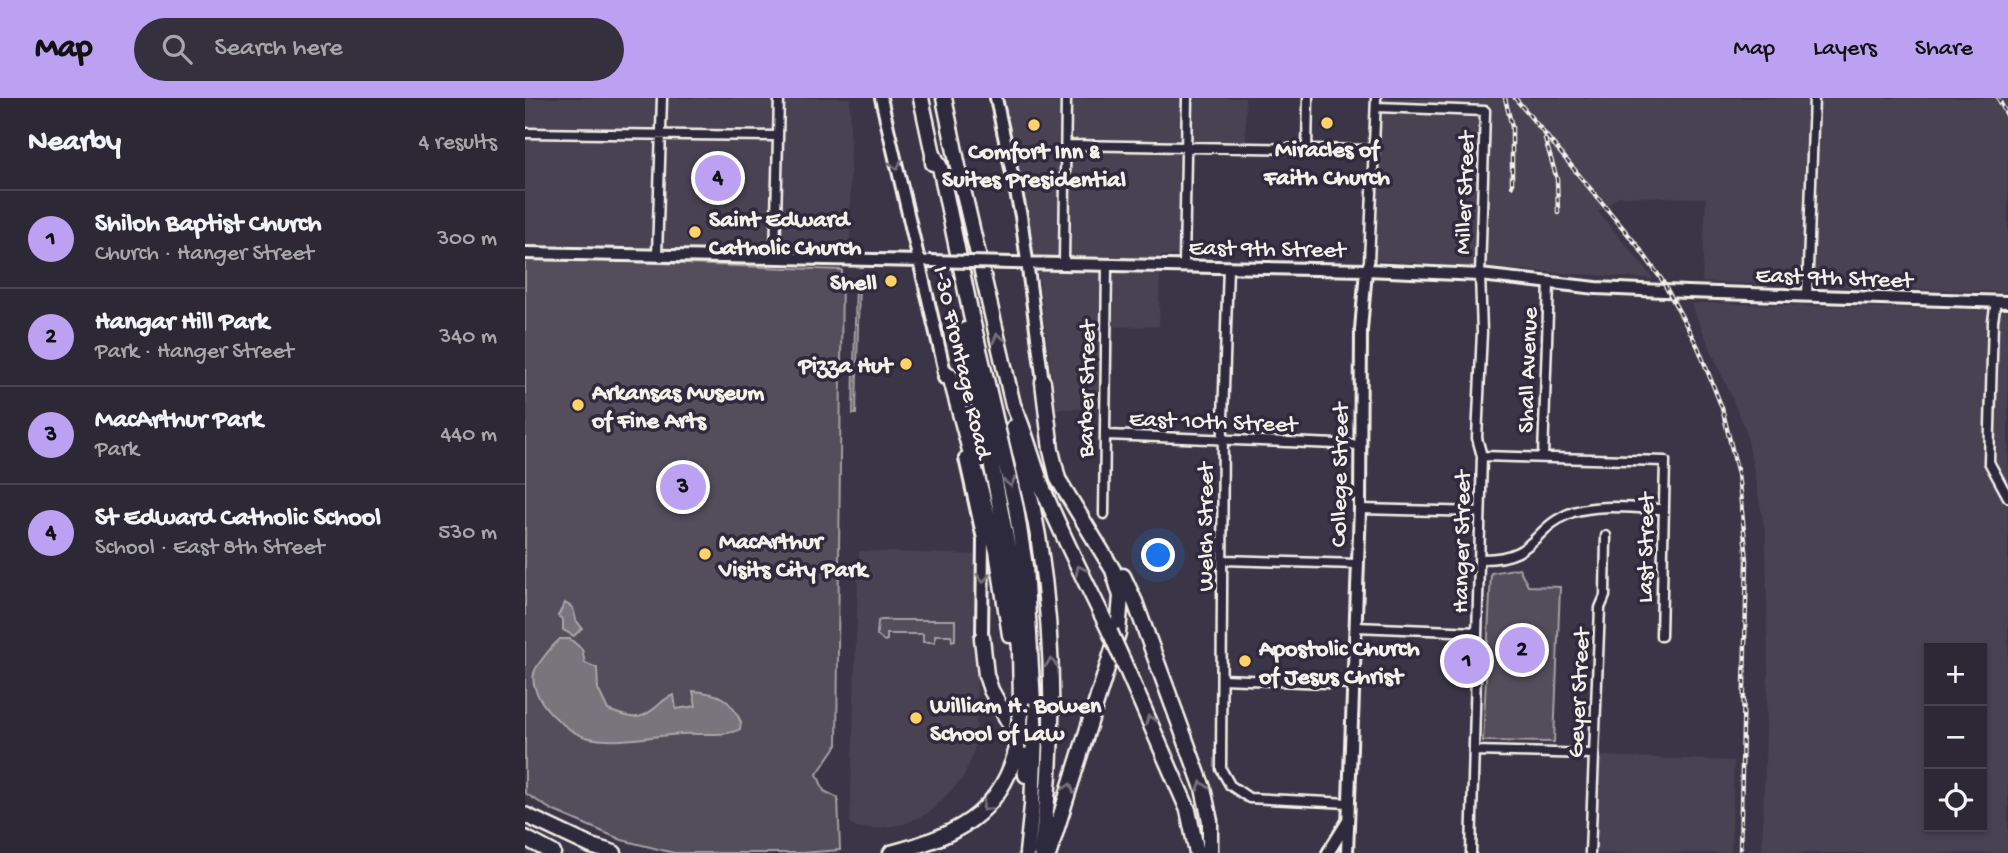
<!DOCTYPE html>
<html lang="en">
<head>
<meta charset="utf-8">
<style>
	:root { --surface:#2c2835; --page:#34303d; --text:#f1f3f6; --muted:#a6a6ad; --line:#484450; --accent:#bca0f2 }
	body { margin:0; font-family:"Gochi Hand",sans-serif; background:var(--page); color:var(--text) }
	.controls { position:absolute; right:21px; bottom:21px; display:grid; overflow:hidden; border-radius:0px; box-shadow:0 2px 5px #0004 }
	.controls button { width:63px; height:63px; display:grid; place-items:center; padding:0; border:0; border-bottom:2px solid var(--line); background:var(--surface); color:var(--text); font:35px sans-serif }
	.you { position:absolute; left:634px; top:458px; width:24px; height:24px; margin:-18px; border:5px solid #fff; border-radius:50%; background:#1a73e8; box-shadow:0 0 0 10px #1a73e833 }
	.badge { display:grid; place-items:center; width:46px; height:46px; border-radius:50%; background:var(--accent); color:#111; font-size:23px; font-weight:700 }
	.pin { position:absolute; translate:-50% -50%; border:4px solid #fff; box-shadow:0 2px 7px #0006 }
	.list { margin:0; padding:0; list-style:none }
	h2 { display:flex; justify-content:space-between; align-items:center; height:91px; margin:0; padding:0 28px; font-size:30px }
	h2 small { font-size:23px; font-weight:400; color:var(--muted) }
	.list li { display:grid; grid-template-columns:46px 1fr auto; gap:21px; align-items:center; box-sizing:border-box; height:98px; padding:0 28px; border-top:2px solid var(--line) }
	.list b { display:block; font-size:26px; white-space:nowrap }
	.list p { margin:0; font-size:23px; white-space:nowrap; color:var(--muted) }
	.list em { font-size:23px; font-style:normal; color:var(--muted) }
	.icon { flex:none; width:38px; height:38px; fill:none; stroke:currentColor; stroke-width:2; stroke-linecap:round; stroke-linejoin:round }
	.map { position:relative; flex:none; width:1483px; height:755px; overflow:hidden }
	header { display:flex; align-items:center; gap:42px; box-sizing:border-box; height:98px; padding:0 35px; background:var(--accent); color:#111 }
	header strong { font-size:33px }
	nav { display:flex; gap:38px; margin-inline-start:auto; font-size:24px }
	.search { width:490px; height:63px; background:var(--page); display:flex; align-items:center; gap:18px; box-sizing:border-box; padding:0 24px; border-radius:38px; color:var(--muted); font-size:26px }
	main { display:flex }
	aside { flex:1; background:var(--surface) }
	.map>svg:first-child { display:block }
	.built { fill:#484352; fill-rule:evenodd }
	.green { fill:#534e5c; stroke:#a4a0a2; stroke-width:2 }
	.water { fill:#78747b; stroke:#aaa6a7; stroke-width:2 }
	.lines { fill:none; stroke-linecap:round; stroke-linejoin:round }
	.minor-casing { stroke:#f4f1e8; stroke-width:13 }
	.secondary-casing { stroke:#f4f1e8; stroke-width:16 }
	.motorway-casing { stroke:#f4f1e8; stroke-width:19 }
	.minor { stroke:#2f2a3d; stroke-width:8 }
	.secondary { stroke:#2f2a3d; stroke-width:10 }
	.motorway { stroke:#2f2a3d; stroke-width:14 }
	.rail-casing { stroke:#f4f1e8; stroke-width:4.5 }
	.rail { stroke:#2f2a3d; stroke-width:2; stroke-dasharray:5; stroke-linecap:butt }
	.secondary-bridge-casing { stroke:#f4f1e8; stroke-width:16; stroke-linecap:butt }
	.motorway-bridge-casing { stroke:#f4f1e8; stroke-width:19; stroke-linecap:butt }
	.secondary-bridge { stroke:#2f2a3d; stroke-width:10 }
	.motorway-bridge { stroke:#2f2a3d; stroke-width:14 }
	.oneway { stroke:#747079 }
	.poi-dot { fill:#ffd166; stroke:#2f2a3d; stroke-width:2.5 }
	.labels { text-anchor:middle; stroke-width:7; stroke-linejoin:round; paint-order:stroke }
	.poi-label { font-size:24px; font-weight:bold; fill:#f4f1e8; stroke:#2f2a3d; text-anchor:start }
	.street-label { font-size:24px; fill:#f4f1e8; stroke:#2f2a3d }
</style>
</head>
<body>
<header>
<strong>Map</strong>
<div class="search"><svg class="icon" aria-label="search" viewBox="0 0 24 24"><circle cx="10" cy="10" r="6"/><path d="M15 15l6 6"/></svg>Search here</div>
<nav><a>Map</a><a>Layers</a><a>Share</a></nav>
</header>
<main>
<aside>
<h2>Nearby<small>4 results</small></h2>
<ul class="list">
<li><span class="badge">1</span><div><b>Shiloh Baptist Church</b><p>Church · Hanger Street</p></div><em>300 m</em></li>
<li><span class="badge">2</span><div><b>Hangar Hill Park</b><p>Park · Hanger Street</p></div><em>340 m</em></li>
<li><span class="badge">3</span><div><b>MacArthur Park</b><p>Park</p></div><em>440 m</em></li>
<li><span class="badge">4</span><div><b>St Edward Catholic School</b><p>School · East 8th Street</p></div><em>530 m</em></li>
</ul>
</aside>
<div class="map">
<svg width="1483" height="755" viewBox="0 0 1483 755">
	<rect width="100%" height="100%" fill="#3b3647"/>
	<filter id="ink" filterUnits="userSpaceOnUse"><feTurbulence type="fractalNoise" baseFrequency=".0143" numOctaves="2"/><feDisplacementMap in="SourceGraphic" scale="14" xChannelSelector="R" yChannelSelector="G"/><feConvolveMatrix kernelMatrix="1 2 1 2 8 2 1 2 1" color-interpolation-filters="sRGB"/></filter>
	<g filter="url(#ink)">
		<path class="built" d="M0 0H325V150L0 158Z
			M476 0H720L721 44H653L654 157 635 158 634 228 589 229 588 310 531 311 514 181Z
			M855 0H1483V194L1177 184 1181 100 1094 98 1073 114 1129 181 849 162Z
			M1176 205 1483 213V755H1237L1243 574 1241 437 1221 332 1166 206ZM1404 550H1457V729H1404Z
			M334 453 454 457 451 644 446 662 437 681 405 714 379 726 352 730H332L325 725Z
			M1073 658 1209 663 1206 755H1069Z"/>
		<path class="green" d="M0 160 317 172 312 647 292 676 299 693 313 700 315 752 277 755H149L97 742 27 712 0 695Z
			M331 182H334L331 316H328Z
			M994 470 1003 488 1035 489 1029 644 958 643 966 475Z
			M356 522H430V542L427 543 426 537H410V544H398V536H362V542L359 543 352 537 353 523Z"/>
		<path class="water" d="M40 505 48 510 51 522 57 530 49 538 38 532V522L33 518Z
			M35 541H45L57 551 60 565 72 570 73 591 83 612C103 619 112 625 130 610 137 604 140 600 149 597L151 611 171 608 168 593C194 595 205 600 216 624L215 631C202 639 172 635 156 636 126 638 94 646 64 640 42 636 3 600 9 575 11 567 28 547 35 541Z"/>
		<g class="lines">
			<defs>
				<path id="minor" d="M851 9 960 13 955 177 957 234 952 340 957 358 946 755
					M0 35 252 38
					M541 47 847 52
					M782 51 783 0
					M132 157 137 0
					M250 160 254 0
					M539 165 541 0
					M659 168 662 0
					M703 169 698 321 696 671 705 687 724 700 824 705
					M841 172 844 164 851 0
					M1282 198 1289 0
					M1471 203 1468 223 1464 364 1483 399
					M581 337 836 347
					M957 358 1140 363 1136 538
					M1018 359 1024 185
					M835 411 955 414
					M579 416 582 167
					M955 461C1013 462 1005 430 1048 414 1076 405 1110 411 1139 411
					M699 462 832 466
					M831 529 952 534
					M697 581 829 586
					M950 653 1068 656
					M1065 755 1075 510 1080 498 1081 438"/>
				<path id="secondary" d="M356 0 420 274 419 280
					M471 0 496 118 518 284
					M0 155 398 163
					M487 165 841 172 955 177 1071 190 1162 194 1483 204
					M440 360 458 441 457 540
					M803 755 823 723
					M822 755 835 411 836 232 841 172"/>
				<path id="motorway" d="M396 0 408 56V65
					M419 0 436 83 488 307C502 336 508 368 521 398 540 444 563 488 585 534
					M408 56 415 69 446 217 491 410 500 468 510 639 507 708 502 755
					M440 232 489 480 495 552 496 604
					M420 274 425 278 472 453 485 537
					M518 284 526 352 533 381 588 472 596 498 593 535 524 755
					M489 329C498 367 508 406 514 444 530 547 530 652 516 755
					M598 478 610 504 678 690 685 723V755
					M457 540 461 577 466 592 492 639 499 658 501 677
					M598 563 663 712 672 755
					M0 717 66 748 89 755
					M0 740 28 755
					M366 755C428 739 475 718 492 650"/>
			</defs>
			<use href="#minor" class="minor-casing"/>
			<use href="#secondary" class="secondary-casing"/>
			<use href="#motorway" class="motorway-casing"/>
			<use href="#minor" class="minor"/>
			<use href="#secondary" class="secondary"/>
			<use href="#motorway" class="motorway"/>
			<defs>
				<path id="rail" d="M980 0 987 29V88
					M990 0 1112 147 1137 182 1173 249 1197 310 1213 376 1222 462 1215 755
					M1473 0 1483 19
					M1020 41 1032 81 1033 115"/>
			</defs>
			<use href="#rail" class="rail-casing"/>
			<use href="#rail" class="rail"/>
			<defs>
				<path id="secondary-bridge" d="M404 163 487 165"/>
				<path id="motorway-bridge" d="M585 534 598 563
					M492 650 496 604"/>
			</defs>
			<use href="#secondary-bridge" class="secondary-bridge-casing"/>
			<use href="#motorway-bridge" class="motorway-bridge-casing"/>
			<use href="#secondary-bridge" class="secondary-bridge"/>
			<use href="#motorway-bridge" class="motorway-bridge"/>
		</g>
		<defs><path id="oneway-chevron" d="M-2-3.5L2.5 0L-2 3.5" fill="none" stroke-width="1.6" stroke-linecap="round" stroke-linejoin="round" transform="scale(1.75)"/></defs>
		<g class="oneway">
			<use href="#oneway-chevron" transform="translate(371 67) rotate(77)"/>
			<use href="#oneway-chevron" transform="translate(473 240) rotate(-103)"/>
			<use href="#oneway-chevron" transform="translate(485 384) rotate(77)"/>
			<use href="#oneway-chevron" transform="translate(555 472) rotate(-116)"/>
			<use href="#oneway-chevron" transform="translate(458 480) rotate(91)"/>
			<use href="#oneway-chevron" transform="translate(526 565) rotate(-93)"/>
			<use href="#oneway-chevron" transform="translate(625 622) rotate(-113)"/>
			<use href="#oneway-chevron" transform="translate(677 688) rotate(-106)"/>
			<use href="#oneway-chevron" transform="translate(544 690) rotate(-72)"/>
			<use href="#oneway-chevron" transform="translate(461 709) rotate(134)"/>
		</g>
	</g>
	<g class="poi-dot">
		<circle cx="802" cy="25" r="7"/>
		<circle cx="509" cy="27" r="7"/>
		<circle cx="170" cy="134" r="7"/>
		<circle cx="366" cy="183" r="7"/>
		<circle cx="381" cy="266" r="7"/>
		<circle cx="53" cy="307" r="7"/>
		<circle cx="180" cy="456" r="7"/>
		<circle cx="720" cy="563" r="7"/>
		<circle cx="391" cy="620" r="7"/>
	</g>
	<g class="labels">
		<g class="poi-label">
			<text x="802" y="58" text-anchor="middle">Miracles of<tspan x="802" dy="28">Faith Church</tspan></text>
			<text x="509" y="60" text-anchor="middle">Comfort Inn &amp;<tspan x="509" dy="28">Suites Presidential</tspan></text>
			<text x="184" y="128">Saint Edward<tspan x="184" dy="28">Catholic Church</tspan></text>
			<text x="352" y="191" text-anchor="end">Shell</text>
			<text x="367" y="274" text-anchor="end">Pizza Hut</text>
			<text x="67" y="301">Arkansas Museum<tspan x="67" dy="28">of Fine Arts</tspan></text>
			<text x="194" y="450">MacArthur<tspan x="194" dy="28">Visits City Park</tspan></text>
			<text x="734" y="557">Apostolic Church<tspan x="734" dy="28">of Jesus Christ</tspan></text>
			<text x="405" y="614">William H. Bowen<tspan x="405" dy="28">School of Law</tspan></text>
		</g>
		<g class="street-label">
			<text transform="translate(938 95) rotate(-88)" y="8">Miller Street</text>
			<text transform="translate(742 149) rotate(1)" y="8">East 9th Street</text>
			<text transform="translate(1309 178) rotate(2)" y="8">East 9th Street</text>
			<text transform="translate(439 264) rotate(77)" y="8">I-30 Frontage Road</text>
			<text transform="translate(1001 272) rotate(-88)" y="8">Shall Avenue</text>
			<text transform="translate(560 291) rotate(-89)" y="8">Barber Street</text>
			<text transform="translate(688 322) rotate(2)" y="8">East 10th Street</text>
			<text transform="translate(813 377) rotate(-89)" y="8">College Street</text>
			<text transform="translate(679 429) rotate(-90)" y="8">Welch Street</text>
			<text transform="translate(935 444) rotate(-89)" y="8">Hanger Street</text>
			<text transform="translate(1119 450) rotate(-89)" y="8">Last Street</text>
			<text transform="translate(1052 595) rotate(-87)" y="8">Geyer Street</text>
		</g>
	</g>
</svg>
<div class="controls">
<button>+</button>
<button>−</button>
<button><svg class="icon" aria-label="locate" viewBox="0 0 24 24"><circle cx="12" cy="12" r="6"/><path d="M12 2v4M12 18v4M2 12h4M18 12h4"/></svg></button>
</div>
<div class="you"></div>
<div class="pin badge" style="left:942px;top:563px">1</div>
<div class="pin badge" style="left:997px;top:552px">2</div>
<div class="pin badge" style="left:158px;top:389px">3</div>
<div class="pin badge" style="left:193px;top:80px">4</div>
</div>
</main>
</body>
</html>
